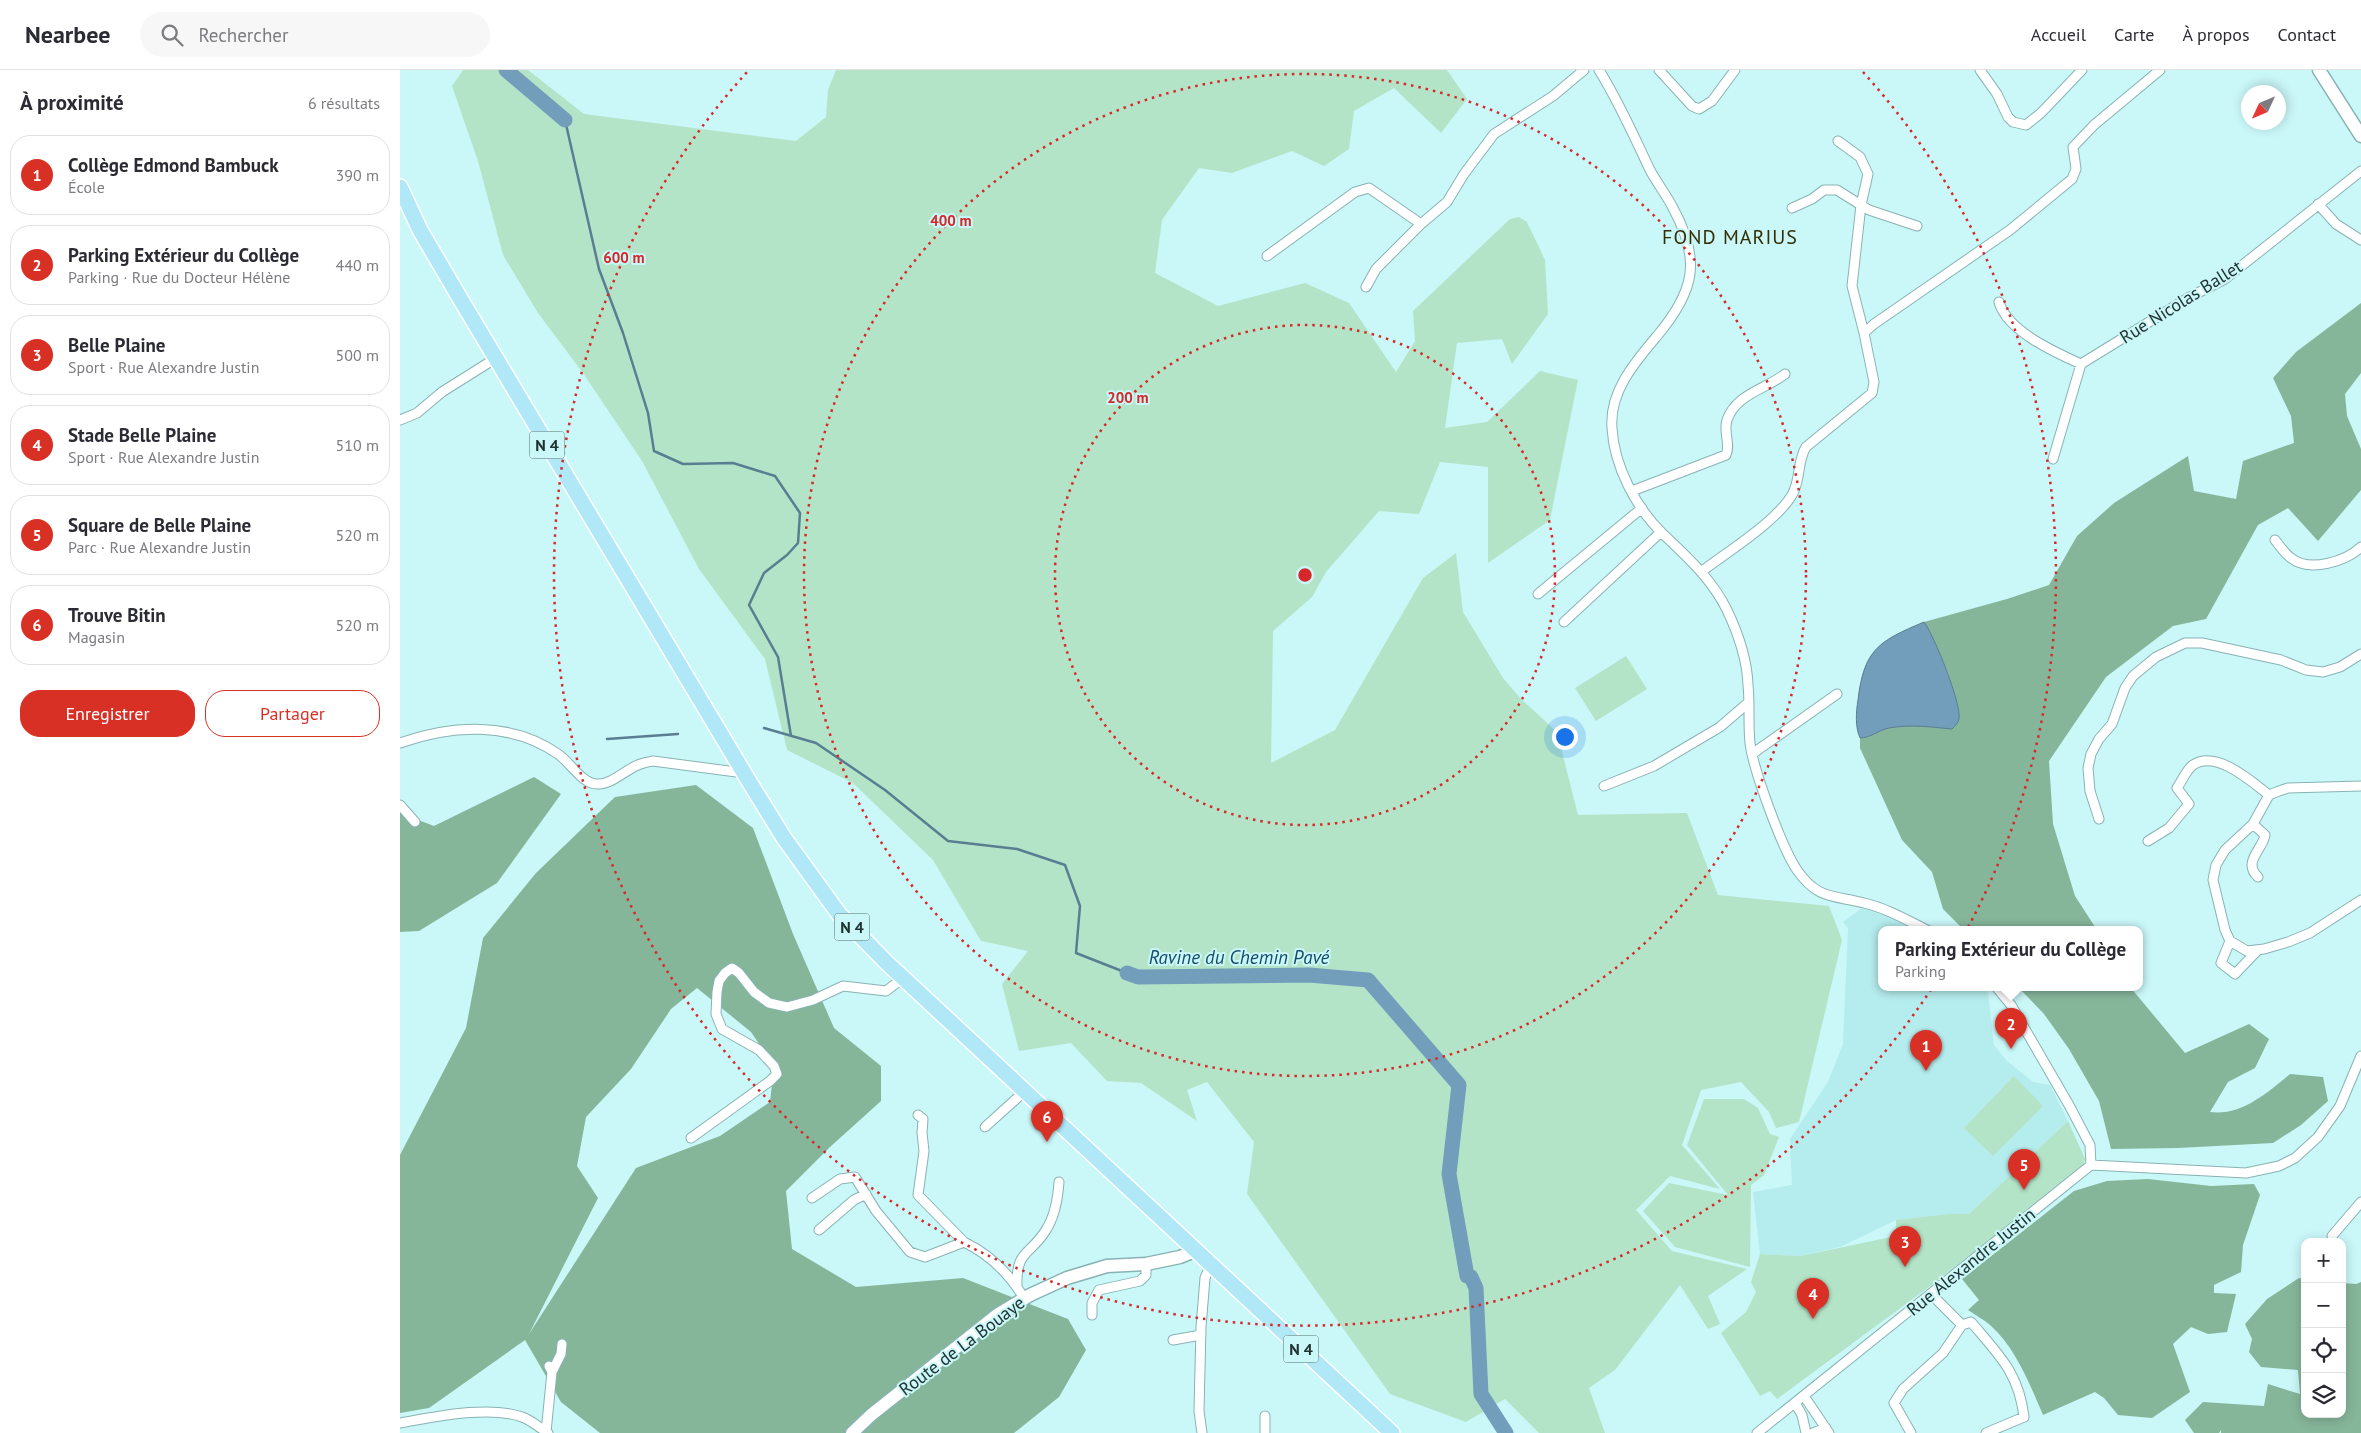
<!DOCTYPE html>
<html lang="fr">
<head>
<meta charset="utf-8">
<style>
	:root { --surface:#fff; --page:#f7f7f7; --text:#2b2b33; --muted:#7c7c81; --line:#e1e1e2; --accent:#d93025 }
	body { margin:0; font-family:"PT Sans",sans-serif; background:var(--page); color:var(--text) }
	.controls { position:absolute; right:15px; bottom:15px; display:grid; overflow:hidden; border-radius:10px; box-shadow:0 2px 12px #0003 }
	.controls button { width:45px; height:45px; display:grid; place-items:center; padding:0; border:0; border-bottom:1px solid var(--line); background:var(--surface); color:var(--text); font:25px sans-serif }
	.compass { position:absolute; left:1841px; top:15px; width:45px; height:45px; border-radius:50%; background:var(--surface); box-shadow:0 2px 12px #0003; rotate:226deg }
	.you { position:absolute; left:1164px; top:666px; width:18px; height:18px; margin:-12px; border:4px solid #fff; border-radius:50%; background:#1a73e8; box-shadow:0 0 0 8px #1a73e833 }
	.badge { display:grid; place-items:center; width:32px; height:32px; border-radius:50%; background:var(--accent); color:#fff; font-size:16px; font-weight:700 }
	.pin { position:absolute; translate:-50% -41px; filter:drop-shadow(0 1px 2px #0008) }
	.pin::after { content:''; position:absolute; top:26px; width:18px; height:15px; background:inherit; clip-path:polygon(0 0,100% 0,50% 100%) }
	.popup { position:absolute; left:1478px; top:856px; width:265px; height:65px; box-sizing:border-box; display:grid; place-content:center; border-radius:10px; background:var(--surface); filter:drop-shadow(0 1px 4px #0005); font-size:16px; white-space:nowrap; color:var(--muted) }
	.popup b { font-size:19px; color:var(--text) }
	.popup::after { content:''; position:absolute; left:50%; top:100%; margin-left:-10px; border:10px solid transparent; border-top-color:var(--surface) }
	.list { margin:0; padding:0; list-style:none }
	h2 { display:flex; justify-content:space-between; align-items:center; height:65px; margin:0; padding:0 20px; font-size:21px }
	h2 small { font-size:16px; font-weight:400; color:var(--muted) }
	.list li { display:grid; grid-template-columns:32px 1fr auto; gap:15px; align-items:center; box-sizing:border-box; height:80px; margin:0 10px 10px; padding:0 10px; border:1px solid var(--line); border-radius:20px }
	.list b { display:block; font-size:19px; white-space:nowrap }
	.list p { margin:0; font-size:16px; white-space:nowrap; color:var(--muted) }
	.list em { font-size:16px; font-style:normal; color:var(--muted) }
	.actions { display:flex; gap:10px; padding:15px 20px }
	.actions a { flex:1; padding:11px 0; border:1px solid var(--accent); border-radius:20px; text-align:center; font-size:18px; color:var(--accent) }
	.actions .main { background:var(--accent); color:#fff }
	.icon { flex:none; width:28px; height:28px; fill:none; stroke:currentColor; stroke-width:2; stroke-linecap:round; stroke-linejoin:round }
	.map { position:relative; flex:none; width:1961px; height:1363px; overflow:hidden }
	header { display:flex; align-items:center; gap:30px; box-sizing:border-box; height:70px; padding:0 25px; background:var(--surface); border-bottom:1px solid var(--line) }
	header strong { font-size:24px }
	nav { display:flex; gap:28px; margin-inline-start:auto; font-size:18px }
	.search { width:350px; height:45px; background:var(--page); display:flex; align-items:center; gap:12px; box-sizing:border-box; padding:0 18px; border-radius:28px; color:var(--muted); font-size:19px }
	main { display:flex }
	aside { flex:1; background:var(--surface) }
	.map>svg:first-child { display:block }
	.built { fill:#b5eced }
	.green { fill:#b4e4c7 }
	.forest { fill:#86b69a; fill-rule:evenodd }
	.water { fill:#729ebb; stroke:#597e92 }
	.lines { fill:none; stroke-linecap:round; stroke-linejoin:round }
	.stream { stroke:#597e92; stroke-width:2.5 }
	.river { stroke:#729ebb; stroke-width:15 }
	.minor-casing { stroke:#88b3b4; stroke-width:11 }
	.secondary-casing { stroke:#88b3b4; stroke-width:15 }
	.trunk-casing { stroke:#fff; stroke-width:18 }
	.minor { stroke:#fff; stroke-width:9 }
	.secondary { stroke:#fff; stroke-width:12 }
	.trunk { stroke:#b0e8f8; stroke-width:15 }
	.ring { fill:none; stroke:#d62828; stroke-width:2.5; stroke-dasharray:2.5 5 }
	.labels { text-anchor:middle; stroke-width:4; stroke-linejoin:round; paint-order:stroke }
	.shield { fill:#caf7f8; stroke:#536d6d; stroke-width:1 }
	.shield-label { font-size:16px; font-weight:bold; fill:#203232 }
	.street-label { font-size:18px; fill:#203232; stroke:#caf7f8 }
	.water-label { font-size:19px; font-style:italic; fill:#154b6a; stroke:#caf7f8 }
	.quarter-label { font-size:20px; letter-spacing:1px; fill:#352e02; stroke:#caf7f8 }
	.centre { fill:#d62828; stroke:#caf7f8; stroke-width:2.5 }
	.ring-label { font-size:15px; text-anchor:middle; font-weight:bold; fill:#d62828; stroke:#caf7f8; stroke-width:4; stroke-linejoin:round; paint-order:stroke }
</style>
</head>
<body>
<header>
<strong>Nearbee</strong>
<div class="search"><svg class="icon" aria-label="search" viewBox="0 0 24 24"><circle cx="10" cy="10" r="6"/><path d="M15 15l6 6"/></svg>Rechercher</div>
<nav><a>Accueil</a><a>Carte</a><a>À propos</a><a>Contact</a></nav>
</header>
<main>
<aside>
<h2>À proximité<small>6 résultats</small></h2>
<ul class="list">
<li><span class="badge">1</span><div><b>Collège Edmond Bambuck</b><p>École</p></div><em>390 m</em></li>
<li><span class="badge">2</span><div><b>Parking Extérieur du Collège</b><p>Parking · Rue du Docteur Hélène</p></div><em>440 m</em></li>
<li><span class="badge">3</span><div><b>Belle Plaine</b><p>Sport · Rue Alexandre Justin</p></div><em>500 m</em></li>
<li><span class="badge">4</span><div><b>Stade Belle Plaine</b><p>Sport · Rue Alexandre Justin</p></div><em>510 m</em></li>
<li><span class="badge">5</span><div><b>Square de Belle Plaine</b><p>Parc · Rue Alexandre Justin</p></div><em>520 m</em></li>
<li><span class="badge">6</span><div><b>Trouve Bitin</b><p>Magasin</p></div><em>520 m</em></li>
</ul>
<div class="actions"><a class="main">Enregistrer</a><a>Partager</a></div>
</aside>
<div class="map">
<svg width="1961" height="1363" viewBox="0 0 1961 1363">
	<rect width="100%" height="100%" fill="#caf7f8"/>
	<path class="built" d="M1466 835 1523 860H1482V918H1584L1588 923 1594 975 1607 991 1633 1012 1650 1015 1668 1051 1569 1144H1548L1496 1150 1440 1177 1401 1186 1360 1184 1353 1122 1392 1115 1390 1069 1428 1012 1443 974 1448 858 1443 852Z"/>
	<path class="green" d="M63 0H128L184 44 396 71 426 47 428 20 436 0H1047L1067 29 1041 63 994 18 954 41 949 79 924 96 892 81 832 103 799 98 762 150 755 203 818 236 905 213 949 233 996 302 1015 271 1013 241 1110 149 1119 147 1127 152 1145 190 1148 244 1112 294 1102 269 1057 273 1045 358 1087 352 1140 301 1178 310 1150 450 1088 493V397L1040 392 1019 444 979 441 926 502 912 527 873 561 871 693 935 660 1023 508 1056 483 1063 542 1103 608 1121 629 1157 662 1178 745 1287 743 1318 825 1429 836 1442 870 1399 1052 1376 1058 1369 1042 1341 1012 1301 1020 1282 1075 1320 1119 1270 1106 1236 1140 1272 1181 1347 1199 1308 1226 1320 1254 1308 1259 1280 1215 1215 1300 1189 1318 1205 1363H1139L1105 1329 1066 1352 990 1324 847 1124 854 1072 807 1012 787 1020 797 1051 741 1013 707 1011 671 973 619 981 602 914 628 881 581 871 533 790 453 713 387 680 365 589 299 499 242 391 183 303 138 243 103 185 78 91 52 16Z
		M1226 586 1247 619 1196 651 1175 618Z
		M1614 1006 1643 1036 1593 1086 1564 1058Z
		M1304 1029H1344L1358 1038 1370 1064 1379 1067 1364 1105 1351 1115 1350 1197 1275 1177 1243 1141 1269 1113 1328 1125 1287 1075Z
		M1668 1051 1685 1089 1683 1097 1533 1214 1377 1329 1370 1321 1360 1326 1321 1263 1346 1242 1356 1222 1351 1212 1360 1184 1401 1186 1496 1166V1150L1548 1144H1569Z"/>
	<path class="forest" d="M1961 233V303L1945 324 1947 346 1961 379V420L1918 471 1888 438 1858 455 1806 549 1773 556 1706 607 1649 691 1653 754 1675 826 1697 860H1685L1680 856 1661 860H1564L1543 839 1532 802 1502 770 1460 678V668L1486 658 1502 656 1516 654 1540 658 1559 647 1548 604 1524 552 1607 529 1649 515 1677 466 1714 433 1788 386 1794 421 1836 429 1843 391 1894 373 1891 346 1873 308 1896 282Z
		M134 707 161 724 97 813 19 861 0 862V743L34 756Z
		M296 715 353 758 393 864 434 958 481 996V1031L430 1077 386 1121 392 1179 456 1217 563 1208 668 1249 686 1280 659 1327 614 1363H200L161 1332 125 1270 29 1338 0 1343V1085L66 958 83 868 136 803 215 727ZM297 918 351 962 374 996 370 1032 320 1066 236 1098 129 1264 198 1128 177 1096 186 1047 231 999 271 939Z
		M1619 918H1731L1785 983 1849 954 1869 969 1855 998 1828 1012 1810 1042C1841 1046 1867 1023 1890 1004L1923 1007 1928 1031 1901 1055 1873 1073 1778 1078 1711 1079 1699 1031 1669 979 1644 944Z
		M1748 1109 1811 1116 1854 1114 1860 1125 1843 1175 1841 1202 1814 1215V1223L1836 1224 1827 1262 1808 1264 1791 1257 1773 1274 1790 1322 1752 1348 1718 1345 1704 1328 1695 1322 1643 1345C1630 1315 1616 1278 1590 1255 1583 1249 1575 1245 1568 1240L1579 1230 1562 1209 1674 1121 1707 1111Z
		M1899 1208 1905 1209V1344H1942V1213L1956 1214 1961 1212V1363H1821V1360L1819 1363H1794L1785 1350 1803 1332 1864 1336 1868 1314 1900 1324 1898 1300 1861 1297 1849 1282 1852 1269 1845 1254 1867 1229Z"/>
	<path class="water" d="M1524 552C1534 565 1562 635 1559 649 1558 653 1555 656 1552 659 1530 657 1511 654 1489 658 1479 660 1470 668 1460 668 1455 657 1456 642 1458 630 1464 579 1479 571 1524 552Z"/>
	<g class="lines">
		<path class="stream" d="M165 50 199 199 223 263 248 343 254 381 283 394 333 393 375 406 400 443 398 473 387 485 364 503 349 535 378 587 391 666
			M364 658 416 673 485 720 548 771 617 779 665 795 680 836 676 883 727 903
			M207 669 278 664"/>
		<path class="river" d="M106 0 165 50
			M727 903 738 907 909 905 968 910 1059 1015 1049 1104 1067 1206 1071 1207 1076 1218 1081 1324 1106 1363"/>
		<defs>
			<path id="minor" d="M1199 0C1219 32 1233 64 1249 98 1256 112 1266 124 1273 138 1302 191 1294 222 1257 266 1235 292 1209 322 1212 358 1214 396 1236 438 1263 464 1287 487 1312 509 1327 540 1338 563 1347 589 1348 615 1350 634 1348 654 1350 673 1353 699 1382 778 1397 800 1418 830 1433 825 1464 833 1486 838 1507 850 1527 860
				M1259 0 1292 36 1299 39 1312 31 1335 0
				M1580 0 1597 24 1608 47 1613 52 1626 55 1641 43 1682 0
				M1438 71 1460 87 1468 104 1461 135 1452 216 1464 263
				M1918 134 1936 154 1961 170
				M1392 138 1412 129 1424 120H1437L1469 140 1517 156
				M867 186 955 122 969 118 1021 154
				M966 217 976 199 1021 154 1047 132 1064 104 1094 64 1153 26 1184 0
				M1599 232C1607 261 1656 283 1681 294L1788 228 1825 209 1961 101
				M0 350 17 343 42 322 96 288
				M1653 389 1681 294
				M1232 421 1326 385C1331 375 1323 362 1327 350 1336 324 1366 319 1385 304
				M1875 470C1880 476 1885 484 1891 488 1910 503 1946 491 1961 477
				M1301 502C1327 482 1376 452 1392 425 1401 410 1397 391 1406 377L1472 323 1474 312 1464 263 1474 254 1610 160 1672 109 1676 99 1673 77 1694 55 1760 0
				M1138 524 1242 438
				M1164 552 1261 462
				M0 673C51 655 111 651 158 684 170 692 182 714 197 714 211 715 225 700 238 695 242 693 248 692 253 691L344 703
				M1352 684 1437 624
				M1204 716 1254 696 1320 657 1349 632
				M0 735 15 752
				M1699 749 1690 721 1688 698 1691 684 1699 669 1712 654 1725 618 1733 606 1756 587 1785 573H1802L1881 590 1906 600 1923 602 1940 597 1961 584
				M1853 754 1865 765C1863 779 1842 792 1858 807
				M1748 771 1769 758 1789 734 1777 718C1782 711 1786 700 1793 695 1816 679 1852 712 1869 725
				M1830 871 1847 881 1864 879 1888 872 1910 863 1961 830
				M1858 880 1835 904 1821 893 1830 871 1825 860 1813 810 1816 795 1825 780 1853 754 1869 725 1879 721 1888 718 1961 716
				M1597 918 1611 935 1669 1035 1690 1075 1691 1095
				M518 1045 523 1049 522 1063 524 1081 518 1125 564 1172
				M639 1055 650 1043
				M585 1057 626 1020
				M291 1068 370 1011 377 1004 374 996 359 980 322 959 316 944 317 922 319 911 325 903 332 898 339 903 354 922 369 933 387 937 413 930 443 916 486 921 503 908
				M412 1128 440 1109 455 1107 476 1141 510 1182 525 1187 564 1172C589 1184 610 1205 624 1228
				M419 1160 454 1130 466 1124
				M1932 1166 1961 1132
				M617 1216C616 1179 630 1186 646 1160 655 1146 658 1127 659 1112
				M1531 1224 1562 1255
				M692 1245V1233L699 1220 740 1211 746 1205V1194
				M773 1270 801 1265
				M152 1302 161 1284 162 1274
				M1404 1326 1429 1363
				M1395 1333 1402 1345 1406 1363
				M0 1353C35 1347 88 1335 122 1347 131 1350 140 1358 148 1363
				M146 1362 152 1302 149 1296
				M802 1363 799 1341 801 1257 805 1208 811 1194
				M865 1363V1346
				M1357 1363 1691 1095 1846 1103 1879 1096 1895 1088 1918 1067 1940 1036 1961 986
				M1413 1363 1426 1358
				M1511 1363 1494 1333 1503 1319 1543 1283 1562 1255 1571 1252C1599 1285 1619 1303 1624 1347L1586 1363"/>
			<path id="secondary" d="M1919 0 1961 66
				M452 1363 471 1345 597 1245 630 1225 667 1208 707 1196 746 1194 780 1187 797 1180"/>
			<path id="trunk" d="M0 117 20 160 61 230 350 713 384 768 439 844 486 892 992 1363"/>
		</defs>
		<use href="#minor" class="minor-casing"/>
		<use href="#secondary" class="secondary-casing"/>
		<use href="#trunk" class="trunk-casing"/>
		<use href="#minor" class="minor"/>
		<use href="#secondary" class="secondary"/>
		<use href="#trunk" class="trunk"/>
	</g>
	<g class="ring">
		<circle cx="905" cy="505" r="250"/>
		<circle cx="905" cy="505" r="501"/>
		<path d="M1463 2A751 751 0 1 1 347 2"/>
	</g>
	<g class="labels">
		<g class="shield">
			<rect x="129.5" y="361.5" width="35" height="27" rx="4"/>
			<rect x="434.5" y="843.5" width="35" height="27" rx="4"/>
			<rect x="883.5" y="1265.5" width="35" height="27" rx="4"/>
		</g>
		<g class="shield-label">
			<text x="147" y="381">N 4</text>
			<text x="452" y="863">N 4</text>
			<text x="901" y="1285">N 4</text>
		</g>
		<g class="street-label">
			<text transform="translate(1781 232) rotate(-32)" y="6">Rue Nicolas Ballet</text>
			<text transform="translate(1571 1192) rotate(-39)" y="6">Rue Alexandre Justin</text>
			<text transform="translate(562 1276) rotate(-37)" y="6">Route de La Bouaye</text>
		</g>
		<g class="water-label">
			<text x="839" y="894">Ravine du Chemin Pavé</text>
		</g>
		<g class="quarter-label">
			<text x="1330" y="174">FOND MARIUS</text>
		</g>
	</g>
	<circle cx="905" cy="505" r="8" class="centre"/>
	<g class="ring-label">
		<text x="551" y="156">400 m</text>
		<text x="224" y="193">600 m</text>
		<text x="728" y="333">200 m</text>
	</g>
</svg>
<div class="controls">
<button>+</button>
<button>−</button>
<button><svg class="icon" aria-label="locate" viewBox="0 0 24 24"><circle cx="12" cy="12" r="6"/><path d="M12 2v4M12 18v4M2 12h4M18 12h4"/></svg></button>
<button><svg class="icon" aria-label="layers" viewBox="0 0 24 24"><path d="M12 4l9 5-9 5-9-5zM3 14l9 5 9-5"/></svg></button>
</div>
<svg class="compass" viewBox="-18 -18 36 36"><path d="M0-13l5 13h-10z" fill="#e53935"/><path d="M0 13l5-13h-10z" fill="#7c7c81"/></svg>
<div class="you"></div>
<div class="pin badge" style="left:1526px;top:1001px">1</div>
<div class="pin badge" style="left:1611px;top:979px">2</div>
<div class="popup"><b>Parking Extérieur du Collège</b>Parking</div>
<div class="pin badge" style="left:1505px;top:1197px">3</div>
<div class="pin badge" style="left:1413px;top:1249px">4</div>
<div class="pin badge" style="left:1624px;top:1120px">5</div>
<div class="pin badge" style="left:647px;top:1072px">6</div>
</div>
</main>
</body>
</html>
